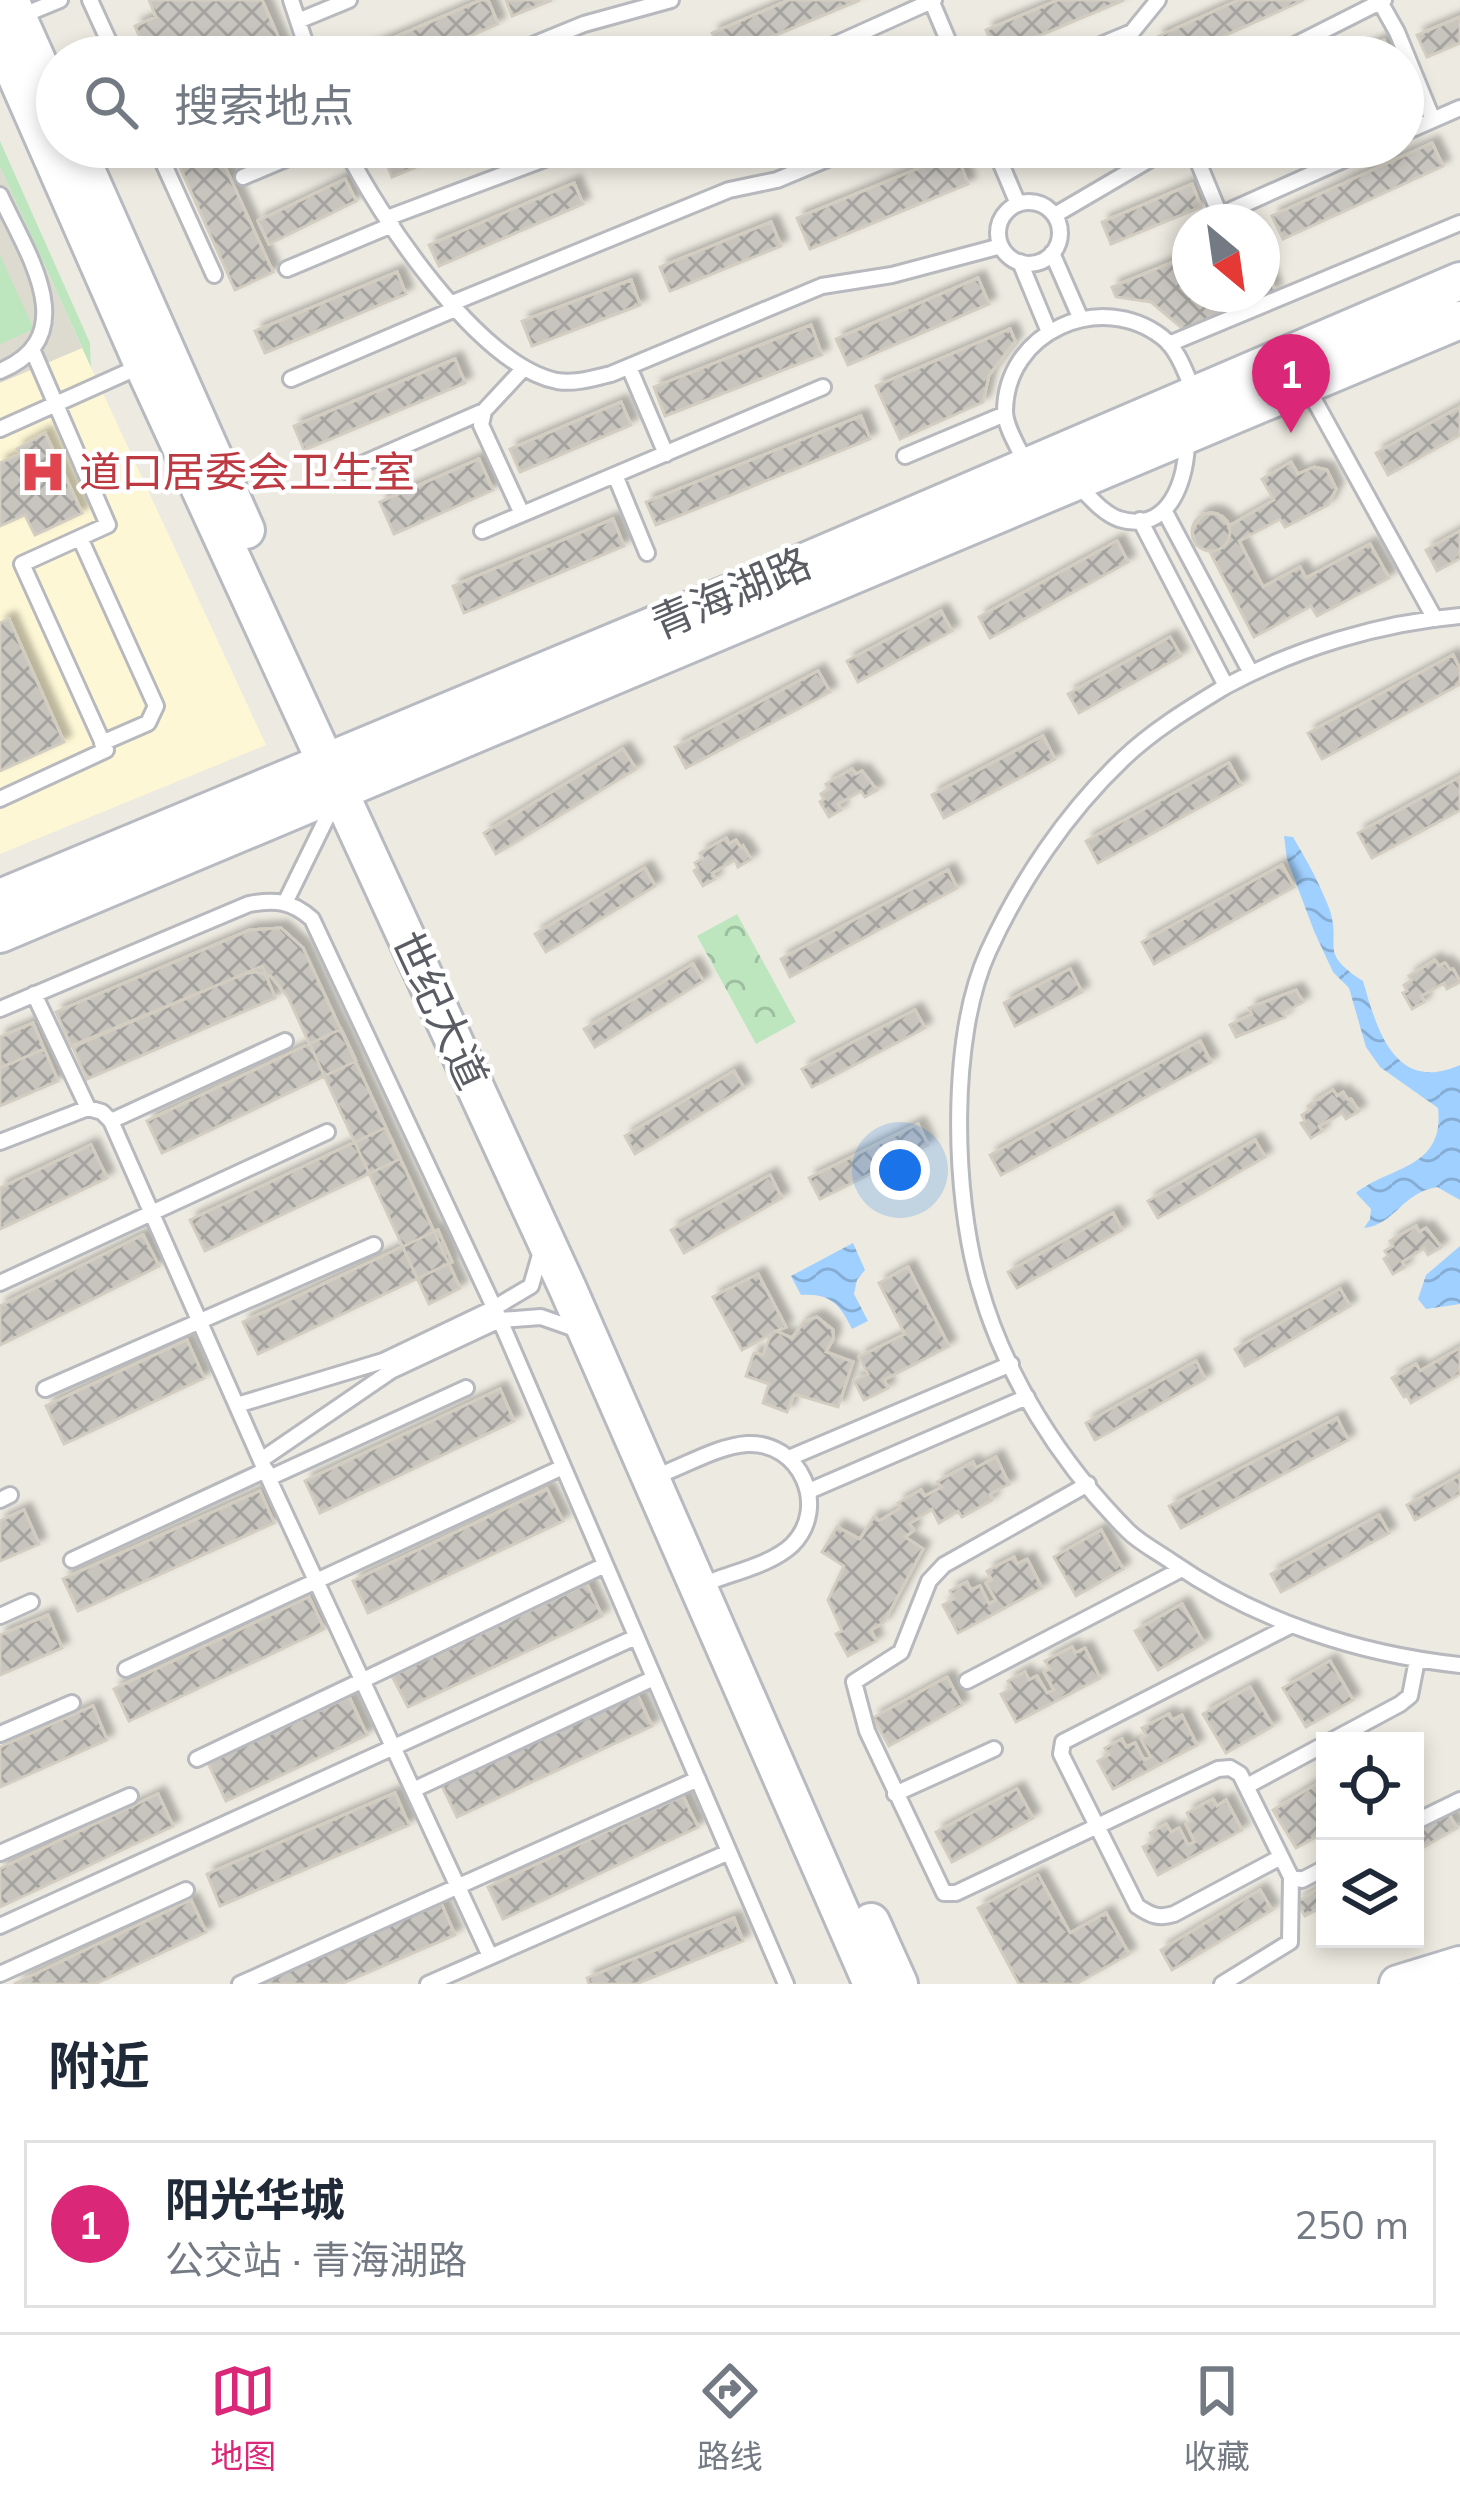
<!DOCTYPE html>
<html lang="zh">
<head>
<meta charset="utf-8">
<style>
	:root { --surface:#fff; --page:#f2f2f3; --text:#1f2937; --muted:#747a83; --line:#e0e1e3; --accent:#db2777 }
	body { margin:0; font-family:Mulish,"Noto Sans SC",sans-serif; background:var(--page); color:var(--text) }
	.controls { position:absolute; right:36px; bottom:36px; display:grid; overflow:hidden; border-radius:0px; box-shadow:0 6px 18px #0003 }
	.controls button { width:108px; height:108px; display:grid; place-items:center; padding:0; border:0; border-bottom:3px solid var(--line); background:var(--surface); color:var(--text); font:60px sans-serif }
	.compass { position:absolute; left:1172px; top:204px; width:108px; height:108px; border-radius:50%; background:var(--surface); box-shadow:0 6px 18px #0003; rotate:151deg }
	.you { position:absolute; left:900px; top:1170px; width:42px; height:42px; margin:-30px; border:9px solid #fff; border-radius:50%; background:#1a73e8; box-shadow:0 0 0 18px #1a73e833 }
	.badge { display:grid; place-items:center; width:78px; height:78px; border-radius:50%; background:var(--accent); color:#fff; font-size:39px; font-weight:700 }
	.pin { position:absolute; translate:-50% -99px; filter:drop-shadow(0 3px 6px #0008) }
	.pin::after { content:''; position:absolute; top:63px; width:42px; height:36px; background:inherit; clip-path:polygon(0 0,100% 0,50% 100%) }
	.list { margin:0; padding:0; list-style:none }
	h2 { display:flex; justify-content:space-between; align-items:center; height:156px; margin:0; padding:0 48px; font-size:51px }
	h2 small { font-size:39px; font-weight:400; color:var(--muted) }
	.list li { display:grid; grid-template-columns:78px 1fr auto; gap:36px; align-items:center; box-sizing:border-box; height:168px; margin:0 24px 24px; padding:0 24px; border:3px solid var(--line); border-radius:0px }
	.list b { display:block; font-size:45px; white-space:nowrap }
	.list p { margin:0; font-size:39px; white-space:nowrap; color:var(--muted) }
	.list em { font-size:39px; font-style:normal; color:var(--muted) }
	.icon { flex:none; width:66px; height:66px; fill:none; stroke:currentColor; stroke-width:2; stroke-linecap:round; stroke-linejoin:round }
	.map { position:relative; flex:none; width:1460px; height:1984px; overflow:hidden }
	.search { position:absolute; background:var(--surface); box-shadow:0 6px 18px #0003; left:36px; right:36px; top:36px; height:132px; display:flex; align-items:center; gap:30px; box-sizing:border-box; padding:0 42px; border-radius:66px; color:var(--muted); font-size:45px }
	.sheet { height:348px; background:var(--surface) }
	nav { display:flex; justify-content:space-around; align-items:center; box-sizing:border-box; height:168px; border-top:3px solid var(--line); background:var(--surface); font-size:33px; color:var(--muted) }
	nav a { display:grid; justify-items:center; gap:6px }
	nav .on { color:var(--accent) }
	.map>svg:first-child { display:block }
	.commercial { fill:#fef7d5 }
	.education { fill:#dddad0 }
	.park { fill:url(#park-crowns) }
	.garden { fill:#bde6bf }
	.water { fill:url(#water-waves) }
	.building { fill:url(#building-cross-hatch); stroke:#d2cdc0; stroke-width:3; filter:url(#shadow) }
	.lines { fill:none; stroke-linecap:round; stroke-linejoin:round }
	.lane-casing { stroke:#b7b9be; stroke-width:20 }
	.secondary-casing { stroke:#b7bac0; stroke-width:42 }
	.lane { stroke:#fff; stroke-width:14 }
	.secondary { stroke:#fff; stroke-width:36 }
	.labels { text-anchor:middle; stroke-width:9; stroke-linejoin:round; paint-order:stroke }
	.health-label { font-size:42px; fill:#be3a42; stroke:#fff; text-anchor:start }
	.street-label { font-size:42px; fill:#5a5d63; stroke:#fff }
</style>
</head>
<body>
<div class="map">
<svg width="1460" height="1984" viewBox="0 0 1460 1984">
	<defs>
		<pattern id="park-crowns" width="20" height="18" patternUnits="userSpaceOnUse" patternTransform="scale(3)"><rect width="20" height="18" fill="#bde6bf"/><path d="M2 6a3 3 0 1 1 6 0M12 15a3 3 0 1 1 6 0" fill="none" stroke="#9dbe9f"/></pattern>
		<pattern id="water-waves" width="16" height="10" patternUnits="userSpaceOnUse" patternTransform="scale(3)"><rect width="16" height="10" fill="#a0d0ff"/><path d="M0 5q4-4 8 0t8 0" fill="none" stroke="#85acd2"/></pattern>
		<pattern id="building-cross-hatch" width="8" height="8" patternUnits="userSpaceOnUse" patternTransform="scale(3)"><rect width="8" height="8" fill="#c8c5bf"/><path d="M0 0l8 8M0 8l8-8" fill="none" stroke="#a5a39f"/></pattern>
		<filter id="shadow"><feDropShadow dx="7" dy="-7" stdDeviation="3" flood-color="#0004"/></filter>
	</defs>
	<rect width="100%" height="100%" fill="#edebe1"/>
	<path class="commercial" d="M82 348 266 745 0 854V383Z"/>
	<path class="education" d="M0 167 82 348 0 383Z"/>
	<path class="park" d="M737 914 796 1022 756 1044 697 936Z"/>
	<path class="garden" d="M0 141 90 343 91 367 0 167Z
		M0 255 34 329 0 344Z"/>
	<path class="water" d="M1284 836 1293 837C1306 859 1320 884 1329 908 1343 947 1316 951 1363 981 1377 1030 1395 1094 1460 1065V1200L1437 1187C1400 1194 1396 1224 1364 1228L1370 1219 1371 1209 1356 1193C1390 1166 1445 1169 1438 1108L1380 1067 1366 1047 1349 988 1333 972 1314 931 1287 859Z
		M853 1243 865 1270 857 1280 854 1294 868 1321 852 1329C840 1304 830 1293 801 1295L791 1276Z
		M1460 1246V1304L1426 1309 1418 1299 1426 1275Z"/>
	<path class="building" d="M149 0H262L284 50 269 57H148L135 26 156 17Z
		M481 0H488L498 24 422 57H349Z
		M506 0H552L512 16Z
		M789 0H860L723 57 712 33Z
		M1058 0H1124L996 54 986 30Z
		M1239 0H1304L1177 57H1166L1157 37Z
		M1460 17V43L1427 57 1417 35Z
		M1384 40 1392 57H1347Z
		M1432 143 1443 166 1283 239 1272 216Z
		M171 147H216L273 272 235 290Z
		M392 147H463L392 177 382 151Z
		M956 153 968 184 810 249 797 218Z
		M345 179 356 201 269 244 258 221Z
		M574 183 583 204 439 266 429 245Z
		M1192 184 1201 207 1111 244 1102 222Z
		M771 222 781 246 670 291 660 267Z
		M1190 255V294H1262V259L1275 291 1183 329 1151 302 1116 297 1112 287Z
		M397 272 406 294 265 353 255 331Z
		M978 278 989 304 848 365 836 339Z
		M631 280 640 305 532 346 522 321Z
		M811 325 822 355 665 416 654 387Z
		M1010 329 1015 341 989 375 983 402 900 439 876 386Z
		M455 359 465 383 304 450 294 426Z
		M621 402 631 425 520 472 510 449Z
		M1460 407V435L1388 475 1376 453Z
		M861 416 870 439 656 525 646 502Z
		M45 433 82 513 35 535 25 515 0 526V463L20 454 17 449Z
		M479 459 493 490 394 534 380 502Z
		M1291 462 1298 474 1314 467 1327 470 1336 489 1328 505 1285 527 1280 519 1239 541 1263 587 1300 567 1306 578 1370 544 1389 578 1317 616 1311 606 1254 637 1210 552 1196 545 1192 530 1203 514H1218L1229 526 1274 500 1262 479Z
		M1192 532a19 19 0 1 1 38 0a19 19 0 1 1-38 0Z
		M613 519 624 546 464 613 453 586Z
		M1460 531V558L1437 571 1426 550Z
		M1117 541 1128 562 990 638 979 617Z
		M941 611 952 631 858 682 847 661Z
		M9 619 64 742 0 771V623Z
		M1170 637 1181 656 1079 713 1068 694Z
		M1453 655 1460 669V684L1322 759 1308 733Z
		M818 671 830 692 686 768 675 747Z
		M1043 736 1055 759 944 818 932 795Z
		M623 749 636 769 496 854 484 833Z
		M1229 763 1241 785 1098 863 1086 841Z
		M852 769 856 774 862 771 877 790 865 797 861 791 838 804 841 810 829 817 820 802 824 799 821 794 829 789 826 784Z
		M1460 777V810L1372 858 1358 833Z
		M726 838 729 844 736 840 741 848 743 846 751 859 738 867 735 860 712 873 715 879 703 886 694 871 698 868 695 863 703 858 700 853Z
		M1282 865 1294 887 1154 964 1142 942Z
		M645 868 655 886 546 952 535 934Z
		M948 870 957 888 790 977 781 959Z
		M281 928 303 948 460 1288 429 1304 288 997 271 976 256 972 244 974 71 1046 56 1012 250 930Z
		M1435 960 1439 966 1445 963 1450 970 1453 969 1460 982 1447 989 1444 983 1421 996 1424 1002 1412 1009 1403 993 1407 991 1404 985 1412 980 1409 976Z
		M693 964 703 981 595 1047 584 1029Z
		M262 966 275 998 87 1079 73 1047Z
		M1070 969 1082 992 1015 1026 1004 1003Z
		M1296 990 1303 1002 1283 1013 1285 1017 1236 1037 1230 1025 1252 1014 1249 1008Z
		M915 1010 925 1028 812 1087 802 1069Z
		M33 1023 44 1049 0 1068V1037Z
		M341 1029 356 1061 162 1153 147 1121Z
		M1200 1041 1211 1062 1001 1175 990 1155Z
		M44 1049 58 1081 0 1106V1068Z
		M734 1071 744 1088 635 1154 625 1136Z
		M1333 1090 1337 1096 1343 1092 1348 1100 1351 1099 1359 1111 1346 1119 1342 1113 1319 1126 1322 1131 1311 1138 1301 1123 1305 1121 1302 1115 1310 1110 1308 1106Z
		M918 1124 928 1145 820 1199 809 1178Z
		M385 1128 400 1159 205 1251 190 1220Z
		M1255 1140 1265 1157 1158 1218 1148 1201Z
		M91 1145 107 1178 0 1229V1188Z
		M770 1175 782 1198 684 1253 671 1230Z
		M1113 1213 1122 1230 1017 1288 1008 1272Z
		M1416 1226 1419 1232 1426 1228 1441 1247 1428 1255 1424 1248 1402 1262 1405 1267 1393 1274 1384 1259 1388 1256 1385 1251 1393 1246 1390 1241Z
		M438 1230 452 1262 258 1354 243 1322Z
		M143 1235 159 1266 0 1345V1306Z
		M908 1267 949 1346 884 1380 888 1388 864 1400 854 1381 868 1374 859 1357 905 1334 879 1283Z
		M758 1274 786 1327 776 1331 792 1338 804 1322 817 1317 833 1330V1339L826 1352 853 1362 838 1407 794 1394 787 1412 763 1403 769 1384 746 1376 754 1353 763 1355 771 1334 742 1350 713 1297Z
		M1340 1289 1350 1306 1245 1366 1235 1349Z
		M187 1340 204 1378 64 1444 46 1406Z
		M1460 1348V1374L1411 1403 1407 1395 1404 1397 1392 1378 1416 1364 1420 1371Z
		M1196 1361 1205 1379 1095 1440 1086 1423Z
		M500 1389 514 1421 320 1513 305 1481Z
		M1337 1418 1348 1440 1181 1528 1169 1506Z
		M996 1457 1009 1484 990 1494 992 1500 962 1517 958 1511 939 1523 932 1509 909 1524 914 1530 905 1537 923 1549 884 1622 871 1630 876 1641 848 1656 836 1634 842 1631 828 1600 844 1566 822 1552 837 1527 860 1539 874 1517 879 1521 901 1508 898 1503 921 1490 925 1496 942 1487 937 1482 973 1462 976 1468Z
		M1460 1475V1494L1415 1520 1407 1505Z
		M547 1489 563 1521 368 1613 353 1581Z
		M260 1491 274 1523 78 1611 63 1579Z
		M24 1510 39 1544 0 1561V1521Z
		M1379 1515 1389 1533 1281 1592 1271 1574Z
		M1101 1530 1123 1569 1076 1596 1054 1557Z
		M1014 1557 1017 1564 1027 1559 1042 1588 958 1633 943 1605 954 1599 950 1591 967 1582 971 1590 980 1586 989 1604 996 1600 986 1583 992 1580 987 1571Z
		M587 1584 602 1616 408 1707 392 1676Z
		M309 1597 324 1629 129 1721 114 1689Z
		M1182 1604 1204 1643 1158 1670 1135 1631Z
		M48 1615 62 1648 0 1675V1635Z
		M1072 1647 1075 1653 1085 1648 1100 1678 1016 1722 1001 1694 1012 1688 1008 1681 1025 1672 1029 1680 1037 1676 1047 1693 1054 1690 1044 1672 1050 1669 1045 1661Z
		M1330 1661 1353 1700 1306 1727 1283 1688Z
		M947 1677 962 1705 889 1746 873 1718Z
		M1250 1687 1273 1726 1226 1753 1203 1714Z
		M637 1694 652 1726 457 1817 442 1786Z
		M349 1697 367 1735 226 1801 208 1763Z
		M93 1706 107 1740 0 1787V1747Z
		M1169 1714 1172 1720 1182 1715 1197 1745 1113 1789 1098 1761 1109 1755 1105 1748 1122 1739 1126 1747 1135 1743 1144 1760 1151 1757 1141 1739 1147 1736 1142 1728Z
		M1320 1782 1325 1791V1832L1296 1848 1273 1810Z
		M1017 1789 1033 1818 952 1862 936 1832Z
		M395 1793 409 1825 220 1906 207 1874Z
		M158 1794 173 1826 0 1907V1869Z
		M683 1796 698 1827 503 1919 488 1887Z
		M1213 1799 1217 1806 1226 1800 1242 1830 1158 1875 1143 1847 1154 1841 1150 1833 1166 1824 1171 1832 1179 1828 1188 1845 1195 1842 1186 1824 1191 1821 1187 1813Z
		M1448 1813 1457 1828 1415 1852V1832Z
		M1038 1875 1070 1933 1106 1913 1129 1954 1076 1984H1019L978 1908Z
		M1325 1885V1905L1305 1916 1297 1902Z
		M1260 1890 1272 1910 1172 1970 1161 1950Z
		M191 1900 206 1932 95 1984H14Z
		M441 1903 455 1935 341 1984H253Z
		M734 1918 743 1941 636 1984H589L587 1978Z"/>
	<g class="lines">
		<defs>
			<path id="lane" d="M90 0 116 57
				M291 0 310 57
				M931 0 955 57
				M1379 0 1397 32 1433 120
				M21 16 60 0
				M298 21 349 0
				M503 57 584 24 671 0
				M807 57 934 0
				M1072 57 1132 32 1158 0
				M1271 57 1384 0
				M1403 133 1460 108
				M156 147 214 275
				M345 147C378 215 479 366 557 381 576 384 593 378 611 374L822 286 892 275 1001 246
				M994 147 1018 204
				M1192 147 1220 215 1372 147
				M243 177 314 147
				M0 195C26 252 85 336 0 371
				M998 233a31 31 0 1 1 62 0a31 31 0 1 1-62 0Z
				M1055 215 1171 147
				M387 218 577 147
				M1052 253 1080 317
				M1020 262 1049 332
				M287 269 392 225
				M450 304 729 190 777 180 856 147
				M1169 344 1460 223
				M629 367 666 454
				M291 379 455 309
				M1307 387 1435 619
				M0 429 143 365
				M905 456 1005 414
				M1026 464C1019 448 1006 429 1005 412 1005 331 1101 290 1162 337 1179 350 1186 375 1195 394
				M346 471 484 411
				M615 475 647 553
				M1075 482C1088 495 1102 513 1119 519 1170 535 1187 478 1187 440
				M1164 510 1251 673
				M522 514 481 425 484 411 524 368
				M1140 520 1226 686C1190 708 1153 730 1123 759 1066 813 1020 882 988 952 949 1038 953 1194 979 1284 1004 1375 1061 1464 1128 1531 1140 1543 1158 1552 1172 1562 1257 1621 1358 1654 1460 1665
				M482 531 823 387
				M80 538 156 706 148 723 102 743
				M1226 686C1297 648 1380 623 1460 616
				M0 799 106 750 22 564 108 525 32 349
				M285 903 336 799
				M34 994 88 1108
				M0 1009 249 904C275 899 292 901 312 919L500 1320 786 1984
				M111 1121 285 1041
				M0 1142 88 1108 102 1112 111 1121 274 1490 490 1956
				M0 1283 327 1132
				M45 1389 374 1245
				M237 1405 383 1361 494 1308 531 1286 542 1248
				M789 1458 1011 1364
				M261 1460 391 1371 500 1320 541 1317 581 1331
				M667 1472C692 1462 720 1446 747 1444 800 1441 830 1507 792 1545 773 1563 739 1571 715 1580
				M269 1478 466 1388
				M1088 1484 944 1565 929 1581 901 1652 854 1682 867 1731 944 1893H956L1218 1769 1230 1768 1240 1774 1291 1877 1302 1880 1325 1868
				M809 1491 1027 1397
				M0 1500 10 1495
				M72 1560 266 1470
				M0 1616 31 1602
				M126 1669 563 1467
				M967 1681 1182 1569
				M0 1734 72 1703
				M1331 1741 1400 1704 1410 1696 1417 1660
				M197 1759 605 1565
				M1247 1786 1325 1744
				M413 1790 654 1678
				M895 1794 994 1749
				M1415 1822 1460 1800
				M0 1853 130 1796
				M1281 1857 1174 1914C1158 1919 1150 1915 1137 1906L1061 1754 1063 1742 1292 1625
				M0 1926 636 1637
				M0 1974 186 1890
				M240 1984 698 1779
				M428 1984 729 1852
				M1222 1984 1290 1942 1291 1877"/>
			<path id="secondary" d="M10 0 57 105
				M0 39 143 365 568 1289 872 1984
				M76 147 246 530
				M0 898 760 581 1460 281
				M0 934 1460 320
				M871 1922 899 1984
				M1398 1984 1460 1965"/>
		</defs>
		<use href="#lane" class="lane-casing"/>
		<use href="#secondary" class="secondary-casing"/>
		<use href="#lane" class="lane"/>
		<use href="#secondary" class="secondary"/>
	</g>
	<defs>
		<symbol id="hospital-bare" viewBox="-9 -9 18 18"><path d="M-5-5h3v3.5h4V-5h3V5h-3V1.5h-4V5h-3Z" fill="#e0444e" stroke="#fff" stroke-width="2.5" paint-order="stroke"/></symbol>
	</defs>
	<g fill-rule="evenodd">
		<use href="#hospital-bare" x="10" y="439" width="66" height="66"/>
	</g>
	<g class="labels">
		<g class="health-label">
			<text x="79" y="487">道口居委会卫生室</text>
		</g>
		<g class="street-label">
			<text transform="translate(731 593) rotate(-23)" y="15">青海湖路</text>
			<text transform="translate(440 1010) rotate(65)" y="15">世纪大道</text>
		</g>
	</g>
</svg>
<div class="controls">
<button><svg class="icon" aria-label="locate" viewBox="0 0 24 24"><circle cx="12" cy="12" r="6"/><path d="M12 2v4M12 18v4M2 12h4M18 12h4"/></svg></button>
<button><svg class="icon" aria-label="layers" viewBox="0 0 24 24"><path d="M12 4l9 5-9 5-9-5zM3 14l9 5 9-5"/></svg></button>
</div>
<svg class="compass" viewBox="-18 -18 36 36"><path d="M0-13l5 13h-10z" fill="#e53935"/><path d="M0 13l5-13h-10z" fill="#747a83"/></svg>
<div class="you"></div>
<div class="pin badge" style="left:1291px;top:433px">1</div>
<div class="search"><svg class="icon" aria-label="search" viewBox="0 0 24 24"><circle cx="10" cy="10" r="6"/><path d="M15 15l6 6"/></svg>搜索地点</div>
</div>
<section class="sheet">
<h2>附近<small></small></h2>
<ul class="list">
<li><span class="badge">1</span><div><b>阳光华城</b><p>公交站 · 青海湖路</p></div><em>250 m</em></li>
</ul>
</section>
<nav>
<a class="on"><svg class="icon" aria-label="map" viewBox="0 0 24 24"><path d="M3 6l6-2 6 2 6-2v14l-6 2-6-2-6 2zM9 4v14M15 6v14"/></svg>地图</a>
<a><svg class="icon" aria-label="directions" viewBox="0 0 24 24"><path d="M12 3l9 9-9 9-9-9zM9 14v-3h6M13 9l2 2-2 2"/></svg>路线</a>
<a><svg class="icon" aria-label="saved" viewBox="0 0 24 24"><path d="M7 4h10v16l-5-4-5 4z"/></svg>收藏</a>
</nav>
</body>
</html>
